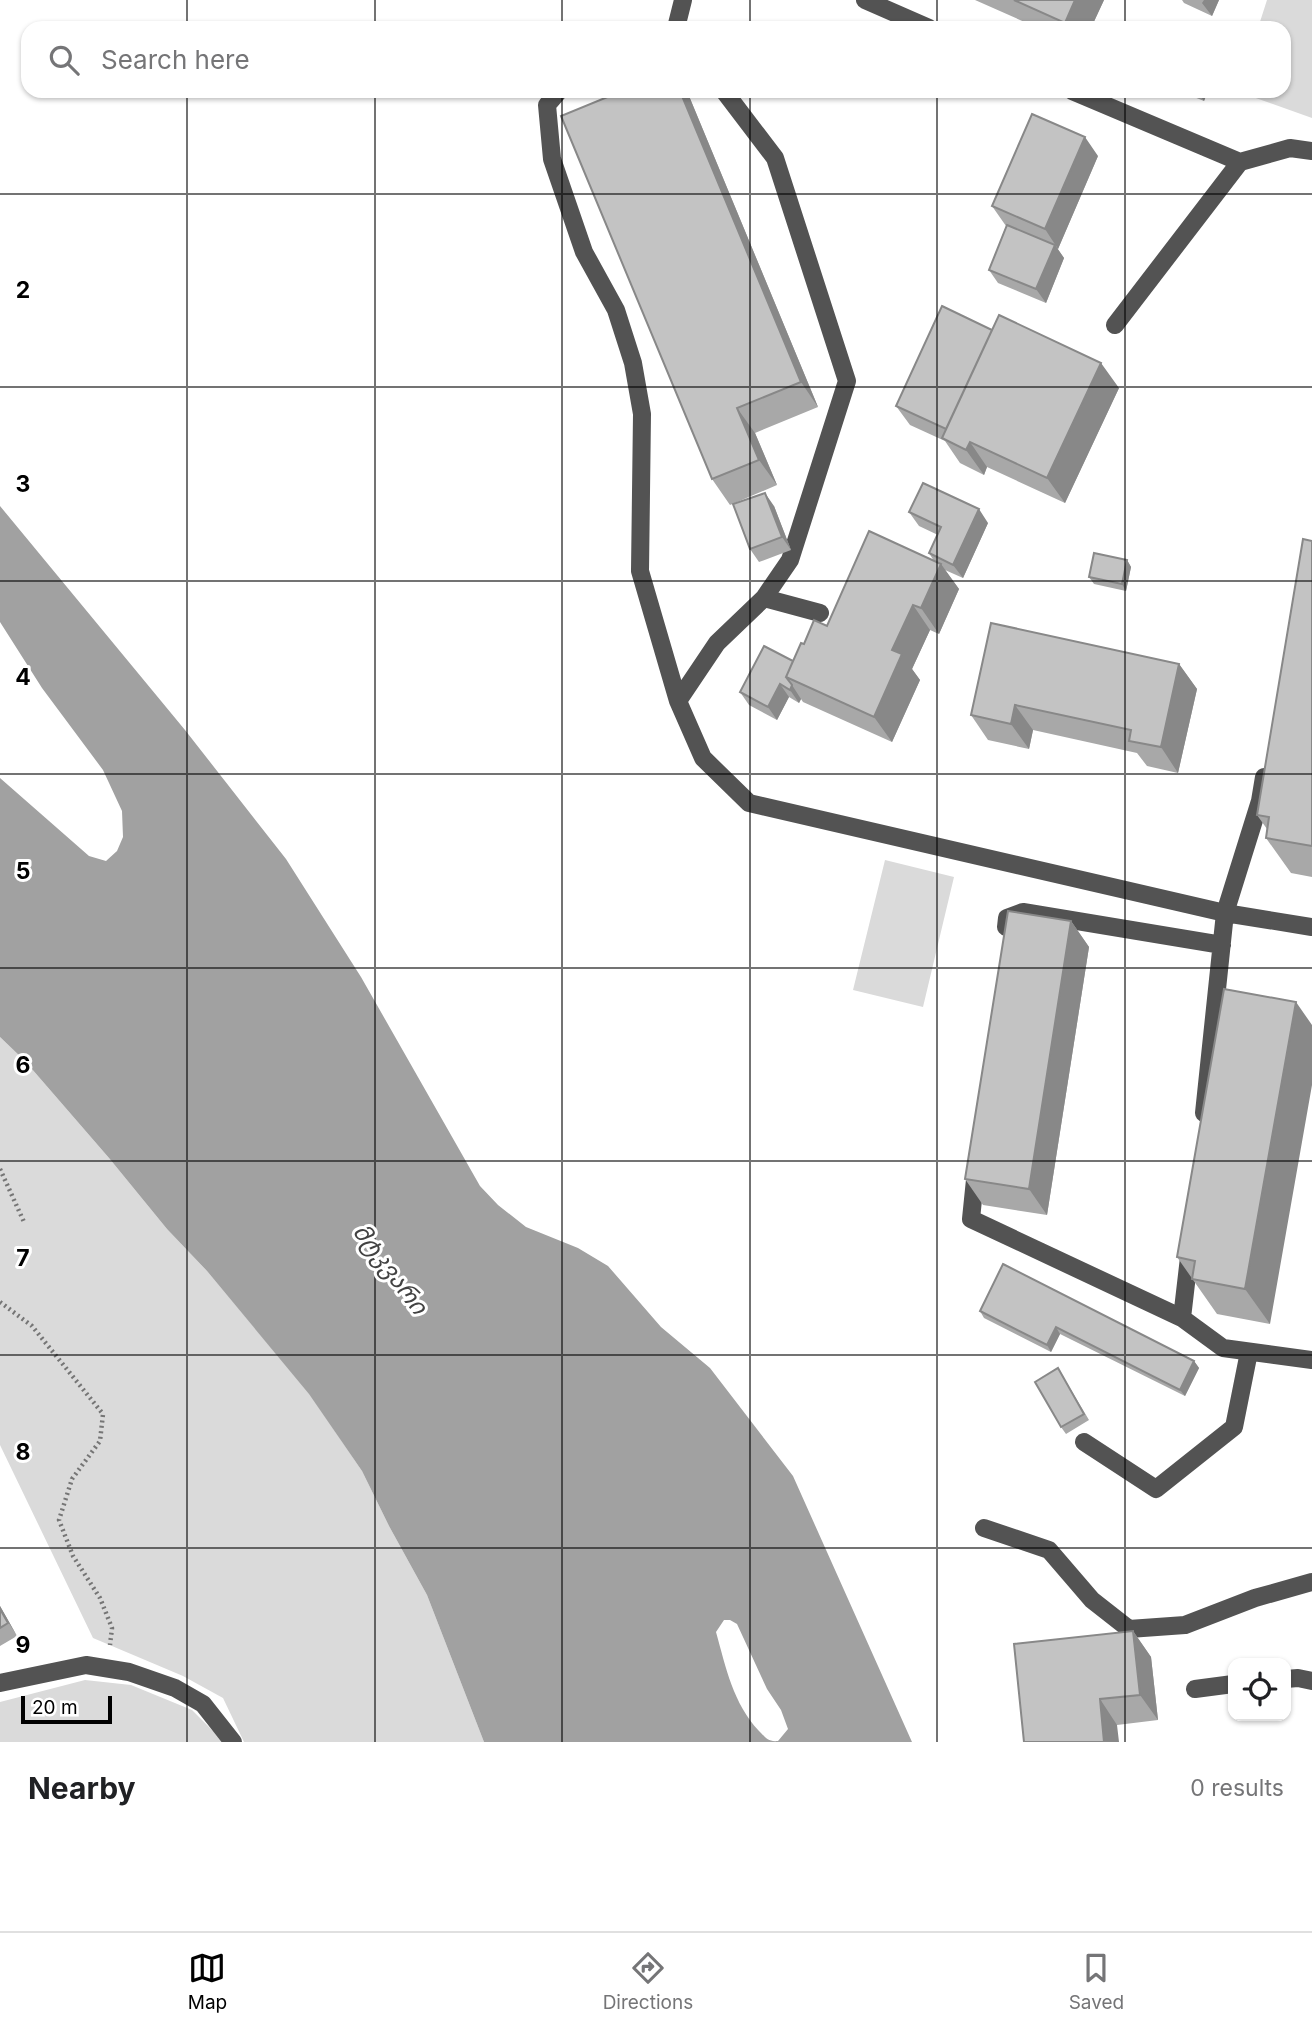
<!DOCTYPE html>
<html lang="en">
<head>
<meta charset="utf-8">
<style>
	:root { --surface:#fff; --page:#f6f6f6; --text:#202124; --muted:#757577; --line:#e0e0e0; --accent:#000 }
	body { margin:0; font-family:Inter,"Noto Sans Georgian",sans-serif; background:var(--page); color:var(--text) }
	.controls { position:absolute; right:21px; bottom:21px; display:grid; overflow:hidden; border-radius:14px; box-shadow:0 2px 5px #0004 }
	.controls button { width:63px; height:63px; display:grid; place-items:center; padding:0; border:0; border-bottom:2px solid var(--line); background:var(--surface); color:var(--text); font:35px sans-serif }
	.scale { position:absolute; left:21px; bottom:18px; width:91px; box-sizing:border-box; padding-left:7px; border:4px solid #000; border-top:0; font-size:19px; line-height:24px; white-space:nowrap; color:#000; -webkit-text-stroke:5px #fff; paint-order:stroke }
	.list { margin:0; padding:0; list-style:none }
	h2 { display:flex; justify-content:space-between; align-items:center; height:91px; margin:0; padding:0 28px; font-size:30px }
	h2 small { font-size:23px; font-weight:400; color:var(--muted) }
	.icon { flex:none; width:38px; height:38px; fill:none; stroke:currentColor; stroke-width:2; stroke-linecap:round; stroke-linejoin:round }
	.map { position:relative; flex:none; width:1312px; height:1742px; overflow:hidden }
	.search { position:absolute; background:var(--surface); box-shadow:0 2px 5px #0004; left:21px; right:21px; top:21px; height:77px; display:flex; align-items:center; gap:18px; box-sizing:border-box; padding:0 24px; border-radius:21px; color:var(--muted); font-size:26px }
	.sheet { height:189px; background:var(--surface) }
	nav { display:flex; justify-content:space-around; align-items:center; box-sizing:border-box; height:98px; border-top:2px solid var(--line); background:var(--surface); font-size:19px; color:var(--muted) }
	nav a { display:grid; justify-items:center; gap:4px }
	nav .on { color:var(--accent) }
	.map>svg:first-child { display:block }
	.green { fill:#dadada }
	.water { fill:#a1a1a1; fill-rule:evenodd }
	.lines { fill:none; stroke-linecap:round; stroke-linejoin:round }
	.path { stroke:#757575; stroke-width:4.5; stroke-dasharray:2 3.5; stroke-linecap:butt }
	.minor { stroke:#535353; stroke-width:18 }
	.wall { fill:#a8a8a8 }
	.shaded-wall { fill:#888 }
	.building { fill:#c3c3c3; stroke:#888; stroke-width:2 }
	.grid { fill:none; stroke:#000; stroke-width:2; stroke-opacity:0.55 }
	.labels { text-anchor:middle; stroke-width:6; stroke-linejoin:round; paint-order:stroke }
	.water-label { font-size:24px; font-style:italic; fill:#424242; stroke:#fff }
	.grid-label { font-size:23px; text-anchor:middle; font-weight:bold; fill:#000; stroke:#fff; stroke-width:6; stroke-linejoin:round; paint-order:stroke }
</style>
</head>
<body>
<div class="map">
<svg width="1312" height="1742" viewBox="0 0 1312 1742">
	<rect width="100%" height="100%" fill="#fff"/>
	<path class="green" d="M1267 0H1312V118L1236 91H1284V28H1258Z
		M885 860 954 877 923 1007 853 990Z
		M0 1037 25 1061 109 1158 167 1229 207 1271 309 1393 362 1471 389 1526 427 1595 484 1742H244L223 1698 183 1676 93 1638 0 1445Z
		M85 1680 131 1685 192 1710 224 1742H0V1702Z"/>
	<path class="water" d="M0 506 185 730 286 859 361 977 480 1186 498 1205 526 1227 578 1248 608 1266 661 1327 710 1368 793 1476 912 1742H484L427 1595 389 1526 362 1471 309 1394 207 1271 167 1229 109 1158 25 1061 0 1037V778L89 856 106 861 117 851 123 837 122 811 103 770 42 688 0 622ZM724 1620H730L737 1624 767 1689 781 1710 788 1729 778 1741C768 1742 766 1738 759 1731 733 1703 726 1668 716 1632Z"/>
	<g class="lines">
		<path class="path" d="M0 1169 24 1222
			M0 1302 32 1326 103 1414 100 1441 72 1479 59 1520 73 1556 100 1598 112 1628 110 1645"/>
		<path class="minor" d="M865 0 929 28
			M676 28 683 0
			M559 91 547 105 552 159 584 252 616 310 633 363 642 414 640 571 678 701 703 758 749 803 1225 913 1312 927
			M724 91 775 158 847 381 790 560 764 598
			M1072 91 1240 162
			M1115 325 1240 162 1290 148 1312 151
			M678 701 717 643 764 598 820 613
			M1006 927 1007 918 1023 912 1222 945
			M1204 1113 1225 913 1260 801 1264 777
			M976 1170 971 1219 1182 1318
			M1190 1249 1182 1318 1223 1348 1312 1360
			M1084 1442 1156 1489 1234 1427 1249 1352
			M984 1528 1049 1550 1092 1600 1129 1629 1185 1625 1255 1598 1312 1582
			M1286 1679 1298 1678 1312 1681
			M0 1683 86 1665 129 1672 175 1688 203 1704 233 1742
			M1195 1689 1233 1684"/>
	</g>
	<path class="wall" d="M975 0H1104L1091 28H1038Z
		M1182 0H1219L1212 16 1184 3Z
		M1179 91H1208L1204 101Z
		M689 96 818 407 755 433 777 485 730 505 712 479Z
		M1098 156 1058 249 1057 248 1064 258 1046 303 998 283 989 270 1006 226 992 206Z
		M1119 388 1065 503 987 467 984 475 960 463 945 441 910 425 896 406Z
		M774 506 791 550 759 562 750 549Z
		M909 512 988 523 963 578 945 570 959 589 939 634 930 630 912 669 920 680 892 742 803 702 801 699 799 703 789 697 777 720 749 705 740 692 793 661 804 644 827 626 934 561 929 553 938 535 919 526Z
		M1312 541V877L1291 873 1266 838 1267 829 1257 815Z
		M1127 560 1131 567 1126 591 1094 584 1089 577Z
		M1179 664 1197 689 1178 773 1147 766 1137 753 1033 730 1029 749 988 740 971 715Z
		M1071 921 1089 947 1047 1215 983 1205 965 1179Z
		M1224 989 1270 1324 1217 1314 1177 1257Z
		M1003 1264 1194 1361 1199 1368 1185 1396 1060 1334 1051 1352 984 1318 980 1311Z
		M1058 1368 1089 1420 1066 1434 1061 1427Z
		M0 1606 17 1636 0 1646Z
		M1133 1631 1151 1657 1158 1720 1117 1725 1024 1742Z"/>
	<path class="shaded-wall" d="M1075 0H1104L1091 28H1069L1065 23Z
		M1204 0H1219L1212 16 1202 3Z
		M680 91H686L689 96 818 407 801 382Z
		M1197 91H1208L1204 101Z
		M1085 137 1098 156 1058 249 1045 229Z
		M1055 245 1064 258 1046 303 1036 289Z
		M1101 363 1119 388 1065 503 1047 478Z
		M737 408 755 433 777 485 759 460Z
		M970 442 987 467 984 475 966 450Z
		M765 493 774 506 791 550 782 537Z
		M979 509 988 523 963 578 953 565Z
		M1127 560 1131 567 1126 591 1122 584Z
		M941 564 959 589 939 634 921 608Z
		M913 605 930 630 912 669 920 680 892 742 874 717 892 650Z
		M1179 664 1197 689 1178 773 1161 747Z
		M780 684 789 697 777 720 768 707Z
		M792 685 801 699 799 703 790 690Z
		M1015 705 1033 730 1029 749 1011 724Z
		M1071 921 1089 947 1047 1215 1029 1189Z
		M1296 1002 1312 1025V1085L1270 1324 1245 1289Z
		M1056 1327 1060 1334 1051 1352 1047 1345Z
		M1194 1361 1199 1368 1185 1396 1180 1390Z
		M0 1606 17 1636 0 1609Z
		M1133 1631 1151 1657 1158 1720 1140 1695Z
		M1100 1699 1117 1725 1119 1742H1104Z"/>
	<path class="building" d="M1014 0H1075L1065 23Z
		M622 91H680L801 382 737 408 759 460 712 479 561 116Z
		M1032 114 1085 137 1045 229 992 206Z
		M1007 225 1055 245 1036 289 989 270Z
		M942 306 992 330 946 429 896 406Z
		M999 315 1101 363 1047 478 970 442 966 450 942 438Z
		M923 483 979 509 953 565 929 553 941 527 909 512Z
		M765 493 782 537 750 549 733 504Z
		M869 531 941 564 921 608 913 605 892 650 902 654 874 717 786 677 801 643 804 644 814 620 827 626Z
		M1303 539 1312 541V846L1266 838 1269 817 1257 815Z
		M1094 553 1127 560 1122 584 1089 577Z
		M991 623 1179 664 1161 747 1129 741 1131 730 1015 705 1011 724 971 715Z
		M764 646 793 661 786 677 792 685 790 690 780 684 768 707 740 692Z
		M1008 911 1071 921 1029 1189 965 1179Z
		M1224 989 1296 1002 1245 1289 1192 1279 1195 1261 1177 1257Z
		M1003 1264 1194 1361 1180 1390 1056 1327 1047 1345 980 1311Z
		M1058 1368 1084 1414 1061 1427 1035 1382Z
		M0 1609 8 1623 0 1628Z
		M1133 1631 1140 1695 1100 1699 1104 1742H1024L1014 1644Z"/>
	<path class="grid" d="M187 0V28M375 0V28M562 0V28M750 0V28M937 0V28M1125 0V28M187 91V1742M375 91V1742M562 91V1742M750 91V1742M937 91V1742M1125 91V1742M0 194H1312M0 387H1312M0 581H1312M0 774H1312M0 968H1312M0 1161H1312M0 1355H1312M0 1548H1312"/>
	<g class="labels">
		<g class="water-label">
			<text transform="translate(390 1269) rotate(53)" y="8">მტკვარი</text>
		</g>
	</g>
	<g class="grid-label">
		<text x="23" y="298">2</text>
		<text x="23" y="492">3</text>
		<text x="23" y="685">4</text>
		<text x="23" y="879">5</text>
		<text x="23" y="1073">6</text>
		<text x="23" y="1266">7</text>
		<text x="23" y="1460">8</text>
		<text x="23" y="1653">9</text>
	</g>
</svg>
<div class="controls">
<button><svg class="icon" aria-label="locate" viewBox="0 0 24 24"><circle cx="12" cy="12" r="6"/><path d="M12 2v4M12 18v4M2 12h4M18 12h4"/></svg></button>
</div>
<div class="scale">20 m</div>
<div class="search"><svg class="icon" aria-label="search" viewBox="0 0 24 24"><circle cx="10" cy="10" r="6"/><path d="M15 15l6 6"/></svg>Search here</div>
</div>
<section class="sheet">
<h2>Nearby<small>0 results</small></h2>
<ul class="list">
</ul>
</section>
<nav>
<a class="on"><svg class="icon" aria-label="map" viewBox="0 0 24 24"><path d="M3 6l6-2 6 2 6-2v14l-6 2-6-2-6 2zM9 4v14M15 6v14"/></svg>Map</a>
<a><svg class="icon" aria-label="directions" viewBox="0 0 24 24"><path d="M12 3l9 9-9 9-9-9zM9 14v-3h6M13 9l2 2-2 2"/></svg>Directions</a>
<a><svg class="icon" aria-label="saved" viewBox="0 0 24 24"><path d="M7 4h10v16l-5-4-5 4z"/></svg>Saved</a>
</nav>
</body>
</html>
